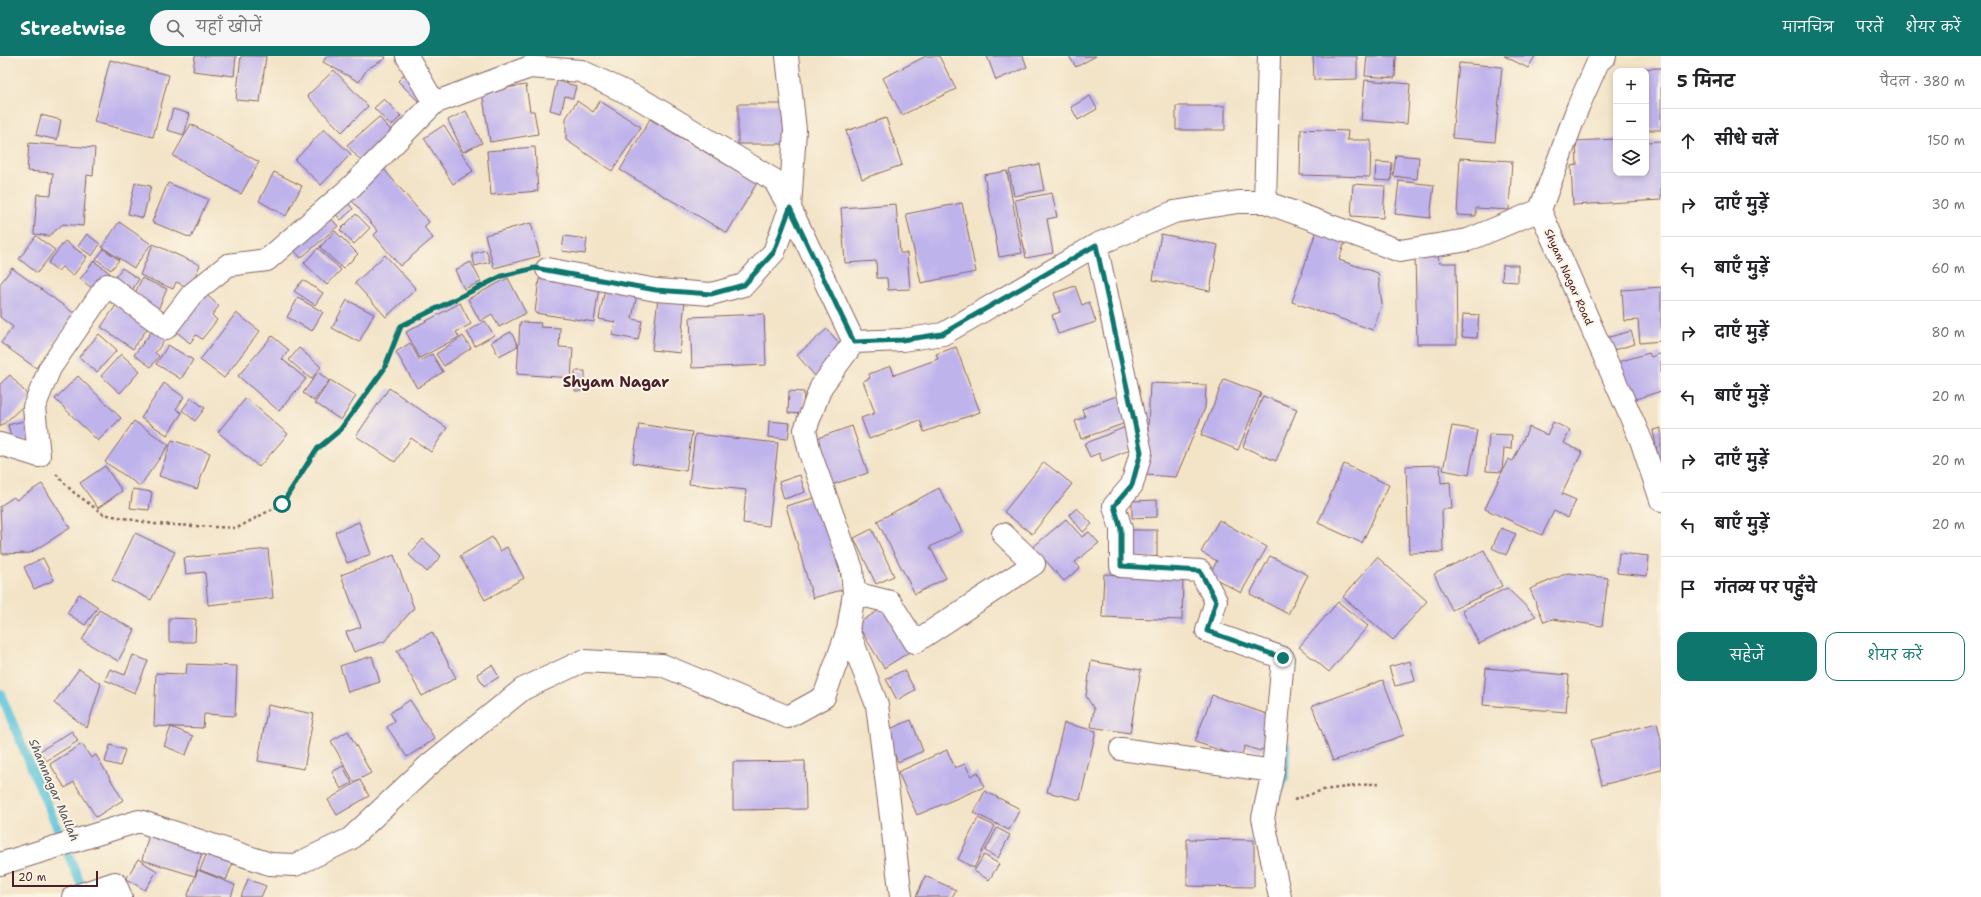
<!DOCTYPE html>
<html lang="hi">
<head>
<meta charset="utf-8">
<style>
	:root { --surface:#fff; --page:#f6f6f6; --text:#202124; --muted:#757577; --line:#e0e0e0; --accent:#0f766e }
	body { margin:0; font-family:"Shantell Sans","Playpen Sans Deva",sans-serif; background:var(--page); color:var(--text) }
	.controls { position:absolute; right:12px; top:12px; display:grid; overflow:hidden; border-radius:8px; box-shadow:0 2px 6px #0003 }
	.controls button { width:36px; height:36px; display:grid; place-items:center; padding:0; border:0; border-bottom:1px solid var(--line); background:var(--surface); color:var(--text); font:20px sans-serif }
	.scale { position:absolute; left:12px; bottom:10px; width:86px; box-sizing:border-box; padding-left:4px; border:2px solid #4a1f2b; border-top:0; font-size:11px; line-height:14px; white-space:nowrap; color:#4a1f2b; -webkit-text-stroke:3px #fcf5e5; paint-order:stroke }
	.stop { position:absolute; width:12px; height:12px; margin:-9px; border:3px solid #0f766e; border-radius:50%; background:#fff }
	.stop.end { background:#0f766e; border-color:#fff; box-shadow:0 1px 4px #0008 }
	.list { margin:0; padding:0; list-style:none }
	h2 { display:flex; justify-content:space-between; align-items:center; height:52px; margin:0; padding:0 16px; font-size:17px }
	h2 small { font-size:13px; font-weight:400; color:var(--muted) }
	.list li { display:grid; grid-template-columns:26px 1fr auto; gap:12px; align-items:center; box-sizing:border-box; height:64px; padding:0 16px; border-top:1px solid var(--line) }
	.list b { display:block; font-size:15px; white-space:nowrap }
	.list em { font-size:13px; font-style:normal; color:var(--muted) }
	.actions { display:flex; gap:8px; padding:12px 16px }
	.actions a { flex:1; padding:9px 0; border:1px solid var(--accent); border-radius:12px; text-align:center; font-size:14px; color:var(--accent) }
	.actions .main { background:var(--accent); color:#fff }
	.icon { flex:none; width:22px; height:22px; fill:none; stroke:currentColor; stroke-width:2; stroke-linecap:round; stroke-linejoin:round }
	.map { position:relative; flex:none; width:1661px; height:841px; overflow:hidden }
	header { display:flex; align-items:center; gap:24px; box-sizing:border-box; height:56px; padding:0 20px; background:var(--accent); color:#fff }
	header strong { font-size:19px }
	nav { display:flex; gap:22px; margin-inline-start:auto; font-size:14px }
	.search { width:280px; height:36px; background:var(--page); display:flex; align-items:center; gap:10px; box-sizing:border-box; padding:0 14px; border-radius:22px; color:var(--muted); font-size:15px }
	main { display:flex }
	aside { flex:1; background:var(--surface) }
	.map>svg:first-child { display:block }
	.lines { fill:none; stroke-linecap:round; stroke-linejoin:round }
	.stream { stroke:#5ec5db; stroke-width:9 }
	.building { fill:#bfb3ec }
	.minor-casing { stroke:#856462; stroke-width:24 }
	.path { stroke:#856462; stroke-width:2.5; stroke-dasharray:3 3; stroke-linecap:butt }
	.minor { stroke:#fff; stroke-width:22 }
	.route { stroke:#0f766e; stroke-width:5 }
	.labels { text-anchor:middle; stroke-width:4; stroke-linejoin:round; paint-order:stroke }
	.street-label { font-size:11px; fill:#4a1f2b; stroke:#fcf5e5 }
	.water-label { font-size:12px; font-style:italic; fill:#505160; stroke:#fcf5e5 }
	.district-label { font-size:15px; font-weight:bold; fill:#4a1f2b; stroke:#fcf5e5 }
</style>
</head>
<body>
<header>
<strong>Streetwise</strong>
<div class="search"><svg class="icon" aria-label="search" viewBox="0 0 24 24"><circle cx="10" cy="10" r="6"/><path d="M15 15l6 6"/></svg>यहाँ खोजें</div>
<nav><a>मानचित्र</a><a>परतें</a><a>शेयर करें</a></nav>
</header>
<main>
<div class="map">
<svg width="1661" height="841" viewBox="0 0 1661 841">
	<rect width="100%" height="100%" fill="#fcf5e5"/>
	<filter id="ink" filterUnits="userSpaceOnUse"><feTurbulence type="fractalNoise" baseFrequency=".025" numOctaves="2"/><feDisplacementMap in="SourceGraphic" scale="8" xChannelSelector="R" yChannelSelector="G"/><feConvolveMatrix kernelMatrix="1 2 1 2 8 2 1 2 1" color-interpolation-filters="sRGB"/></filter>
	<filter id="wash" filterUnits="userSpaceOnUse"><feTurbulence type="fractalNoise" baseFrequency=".012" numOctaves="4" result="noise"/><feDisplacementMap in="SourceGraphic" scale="16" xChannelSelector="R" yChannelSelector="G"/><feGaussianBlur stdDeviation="0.9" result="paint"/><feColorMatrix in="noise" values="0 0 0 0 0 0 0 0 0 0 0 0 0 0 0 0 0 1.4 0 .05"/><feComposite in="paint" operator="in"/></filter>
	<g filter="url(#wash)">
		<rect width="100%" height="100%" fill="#f3e4c8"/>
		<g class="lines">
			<path class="stream" d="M0 637 85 838
				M1277 739 1284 723 1286 690"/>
		</g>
		<g id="blocks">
			<path class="building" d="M195 0H236L234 20 193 15Z
				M241 0H266L260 46 236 44Z
				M327 0H385L386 2 367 13 359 26 323 6Z
				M926 0H939L956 33 902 59 883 22Z
				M987 0H1023L1027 11 996 24Z
				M1069 0H1096L1076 11Z
				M1313 0H1357V23L1314 24Z
				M1367 0H1396L1395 22 1365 20Z
				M1504 0H1535L1528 12Z
				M110 4 169 19 153 81 94 66Z
				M1459 7 1502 11 1495 86 1452 82Z
				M1661 12V74H1646V15H1624V13Z
				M334 14 368 50 342 76 307 40Z
				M407 16 427 36 418 45 398 25Z
				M1365 24 1410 28 1407 68 1361 64Z
				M557 25 576 30 573 42 565 40 561 57 550 54Z
				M526 29 530 55H534L538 78 490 86 482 35Z
				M1090 40 1097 53 1078 64 1071 51Z
				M384 43 401 60 391 70 374 52Z
				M577 45 593 56 600 45 641 71 612 115 566 84V62Z
				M738 48H786V88H738Z
				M1176 50H1225V74H1176Z
				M173 53 190 58 184 79 167 74Z
				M466 55 482 87 463 96 448 64Z
				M41 59 61 64 57 84 36 79Z
				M379 61 398 82 365 110 347 89Z
				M886 62 902 109 862 123 846 75Z
				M650 63 757 127 727 177 620 114Z
				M191 68 259 106 241 138 173 100Z
				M444 69 473 115 453 128 424 82Z
				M324 73 351 98 321 129 295 104Z
				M1301 73 1348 75 1347 84H1371L1370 121 1300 119Z
				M1616 83V117H1646V86L1661 85V144L1573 149 1571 110 1577 109 1576 85Z
				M29 87 95 92 93 120 87 119 83 170 63 168 49 180 34 178 37 138 51 139 53 117 27 115Z
				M535 91 538 135 491 139 487 95Z
				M1396 99 1419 101 1417 123 1393 120Z
				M1460 102 1512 105 1509 154 1476 152V160L1457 159Z
				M1376 106 1392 107 1391 125 1375 124Z
				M1039 108 1044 134 1014 140 1009 114Z
				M382 111 429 166 424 171 433 182 400 210 374 179 378 175 348 140Z
				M1007 115 1022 197 999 201 984 119Z
				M274 116 302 130 286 160 259 145Z
				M1399 125 1434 129 1430 162 1395 158Z
				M135 127 151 130 143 162 128 158Z
				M168 127 208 143 191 182 152 166Z
				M1353 128 1385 130 1383 162 1351 160Z
				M1052 137 1057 161 1047 163 1053 197 1026 202 1015 144Z
				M344 143 353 153 341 164 332 154Z
				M962 147 976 216 921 227 906 158Z
				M896 148 900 197H907L910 233 888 234 887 222H877L876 205 845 207 841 152Z
				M356 158 370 172 354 188 340 174Z
				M328 159 338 170 301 202 291 191Z
				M119 166 151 188 134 212 102 191Z
				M531 167 540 200 494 212 485 179Z
				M335 175 358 198 343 213 320 191Z
				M1316 176 1345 186 1339 204 1378 217 1382 248 1373 274 1292 246Z
				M87 178 100 188 92 200 78 190Z
				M1161 178 1218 189 1210 235 1153 224Z
				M36 180 55 194 37 217 19 203Z
				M564 180 587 183 585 198 562 195Z
				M65 185 87 201 73 220 62 211 58 215 48 207Z
				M153 188 200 209 190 232 176 226 173 233 140 219Z
				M318 192 341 214 327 229 304 207Z
				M104 193 119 204 111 214 96 203Z
				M486 194 490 206 475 210 472 198Z
				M385 199 416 233 386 261 355 227Z
				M1415 199H1438L1439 207H1456L1457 288H1417Z
				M94 205 111 218 97 236 80 223Z
				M471 206 481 226 464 233 455 214Z
				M1503 209H1518V226L1502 225Z
				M12 212 75 258 36 312 1 287 13 271 0 261V228Z
				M122 212 139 223 129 239 111 227Z
				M142 222 167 233 157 256 132 244Z
				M508 222 526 257 499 271 492 258 480 265 468 243Z
				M539 223 599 231 594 266 535 257Z
				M303 224 323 237 315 249 294 235Z
				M1075 230 1082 249 1089 246 1096 266 1058 278 1052 259 1060 256 1054 237Z
				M1661 231V285L1640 287 1638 264 1624 265 1622 234Z
				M605 232 637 238 632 263 642 265 638 284 612 279 615 266 599 263Z
				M202 235 219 250 212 259 217 264 202 283 196 279 190 287 172 272Z
				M658 241 685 244 680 297 652 294Z
				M298 242 323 256 312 275 287 261Z
				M347 244 374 258 359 286 332 272Z
				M119 245 151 267 133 293 101 271Z
				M460 247 471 268 456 276 459 281 420 302 406 276Z
				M236 257 260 275 224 322 200 304Z
				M764 258 766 309 692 312 690 261Z
				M1463 258 1479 259 1477 282 1462 281Z
				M485 265 494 279 475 290 467 276Z
				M520 266 541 267 540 271 560 272 559 291 573 292 571 322 517 318Z
				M155 271 168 280 155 297 159 300 151 311 134 299Z
				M827 273 845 294 815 320 797 299Z
				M1631 275 1635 288 1610 295 1606 282Z
				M511 276 518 290 499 300 491 286Z
				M99 278 117 294 97 316 79 301Z
				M272 280 289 294 282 303 306 323 279 355 238 320Z
				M463 280 471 292 444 310 436 298Z
				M410 287 420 305 432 298 443 316 417 332 396 296Z
				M168 289 193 304 181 323 156 308Z
				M956 291 980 356 924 376 920 364 869 383 861 362 875 357 863 325 870 322 869 318 891 310 894 319 938 303 936 298Z
				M299 292 321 311 311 323 289 304Z
				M1649 297 1651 301 1661 297V335L1630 345 1618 306Z
				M121 298 140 315 120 337 101 320Z
				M575 315H585V335H575Z
				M318 316 329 325 314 345 303 337Z
				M10 319 31 343 0 371V328Z
				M78 320 121 362 98 385 55 343Z
				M1224 323 1261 337 1238 394 1201 379Z
				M330 324 356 340 341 364 315 347Z
				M164 327 184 341 176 353 182 357 167 379 141 362Z
				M1150 327 1206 329 1205 352 1176 421 1146 419Z
				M389 332 447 372 431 396 411 382 395 406 356 380Z
				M789 335 804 336 803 358 788 357Z
				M1119 339 1128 366 1081 383 1075 365 1085 361 1082 353Z
				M1263 340 1297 353 1276 405 1243 391Z
				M191 342 205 352 195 365 182 354Z
				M246 342 288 378 259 411 218 376Z
				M27 364 31 383 13 387 8 369Z
				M134 365 169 389 140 430 105 406Z
				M769 365 790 367 788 383 768 381Z
				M1553 366 1570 374 1564 387 1582 396 1562 438 1576 444 1568 462 1554 455 1542 479 1485 453 1502 416 1486 415 1489 378 1512 379 1511 393 1504 392 1502 416 1508 403 1513 405 1529 371 1547 379Z
				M639 368 692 376 686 415 633 407Z
				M852 370 868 417 831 429 815 383Z
				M1128 370 1137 391 1102 405 1099 397 1090 401 1084 388Z
				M1452 370 1477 374 1469 419 1443 414Z
				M1661 372V405L1659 406 1653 374Z
				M695 378 778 387 769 470 743 467 746 434 689 428Z
				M172 384 210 397 197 433 159 420Z
				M1044 406 1072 428 1032 478 1004 456Z
				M1344 408 1389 429 1362 487 1318 467Z
				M1440 409 1441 427 1450 426 1452 453H1442L1443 496 1409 497 1406 410Z
				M105 410 122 435 98 452 80 427Z
				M800 419 805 436 784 443 779 426Z
				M42 428 70 472 30 497 2 498 0 450 14 441 16 444Z
				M939 432 962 475 930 491 946 522 915 538 877 465Z
				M133 433 152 436 149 454 130 452Z
				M817 441 845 533 813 542 786 450Z
				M1157 444V461L1132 462V445Z
				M1077 452 1092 468 1083 476 1069 459Z
				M1066 463 1082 481 1089 476 1099 487 1075 506 1080 512 1064 525 1033 491Z
				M1219 464 1267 491 1241 537 1209 519 1217 505 1201 496Z
				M359 466 371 498 347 507 335 476Z
				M1501 472 1516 478 1506 499 1492 492Z
				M872 473 894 520 876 528 854 482Z
				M1132 474H1157V501H1132Z
				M135 477 175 496 151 544 112 524Z
				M492 481 500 495 507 491 524 522 485 544 460 500Z
				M423 483 441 500 427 516 409 499Z
				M268 493 273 542 208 549 205 516 186 518 184 502Z
				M1484 494 1502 530 1452 554 1434 518Z
				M1619 497 1649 500 1647 520 1617 517Z
				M394 499 414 552 385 585 354 596 346 576 361 571 341 519Z
				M1270 500 1308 519 1288 558 1250 538Z
				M1377 501 1427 545 1393 584 1343 541Z
				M43 502 54 524 34 533 24 511Z
				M1568 517 1608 522 1602 570 1552 563 1544 566 1530 533Z
				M1104 518 1183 521 1182 564 1102 561Z
				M1507 532 1536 560 1479 588 1462 554Z
				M79 538 98 551 85 569 67 557Z
				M1338 546 1368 570 1329 616 1299 591Z
				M884 551 911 595 884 612 857 568Z
				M99 554 135 574 118 605 82 584Z
				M169 562 196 563 195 586H169Z
				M432 576 456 622 422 640 397 595Z
				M133 599 148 605 135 637 105 624 110 613 125 619Z
				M372 600 380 626 348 636 340 610Z
				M1091 605 1141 614 1130 677 1091 671 1094 653 1086 640Z
				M1410 605 1415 625 1395 630 1389 611Z
				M187 608 237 610 235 660 204 658 203 672 154 670 156 617 186 618Z
				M492 609 499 621 484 630 477 618Z
				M1486 612 1569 619 1566 656 1483 649Z
				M79 613 101 628 87 672 54 647Z
				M904 614 915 634 897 644 886 623Z
				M1383 624 1404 679 1333 705 1312 650Z
				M1212 639 1272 660 1269 696 1261 693 1260 695 1245 690 1241 701 1195 686Z
				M410 644 435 683 407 701 387 671 395 665 390 657Z
				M268 649 314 658 304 713 258 705Z
				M911 664 923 695 898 706 885 675Z
				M1064 667 1096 675 1080 744 1047 736Z
				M1657 667 1661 684V714L1602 729 1591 684Z
				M171 671 193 680 186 699 164 690Z
				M72 675 78 685 46 705 40 695Z
				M348 675 371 717 354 726 331 685Z
				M82 688 91 702 96 699 123 744 96 761 74 726 65 732 50 708Z
				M110 689 125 694 120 710 105 706Z
				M947 694 955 712 965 708 971 720 978 716 984 731 917 759 898 716Z
				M805 705 806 753 733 754V706Z
				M343 710 352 727 341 733 332 716Z
				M360 724 369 740 337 759 328 744Z
				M985 735 1020 753 1009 774 974 757Z
				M978 762 995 770 974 812 958 803Z
				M997 772 1010 779 998 802 985 795Z
				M149 778 203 793 195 820 142 804Z
				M1187 783 1254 784V831L1187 830Z
				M209 792 235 802 226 824 200 814Z
				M984 799 999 808 989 824 974 815Z
				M138 803 157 815 145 834 126 823Z
				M198 814 235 829 231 841H187Z
				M925 820 956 834 952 841H916Z
				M248 823 266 830 261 841H241Z"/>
		</g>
	</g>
	<g filter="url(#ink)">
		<use href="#blocks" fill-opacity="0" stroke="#856462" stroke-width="1"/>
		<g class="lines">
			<defs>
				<path id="minor" d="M407 0 434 47
					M1605 0 1598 6 1578 51 1540 154 1641 384 1661 444
					M1265 146 1269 0
					M1096 189 1141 396 1132 429 1114 450 1121 473V510L1200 515 1216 545 1207 575 1283 602 1273 715 1263 762 1280 841
					M547 213 656 234 711 238 744 229 774 196 790 152 795 74 787 0
					M0 388 39 400 34 351 50 312 107 229 166 272 192 238 228 209 267 204 351 131 434 47 530 11 581 15 642 44 774 124 790 152 854 286
					M854 537 890 546 915 586 1034 508 1003 478
					M848 574 877 649 901 841
					M1121 693 1273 715
					M0 808 139 765 270 808 295 809 350 783 430 708 523 633 583 605 662 609 788 661 824 641 848 574 854 537 852 513 810 397 805 374 821 331 854 286 902 284 943 278 1096 189 1174 156 1238 146H1265L1400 195 1468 184 1540 154
					M73 841 115 827 121 841"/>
			</defs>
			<use href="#minor" class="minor-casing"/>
			<path class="path" d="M56 418 72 435 103 458 154 468 237 472 282 448 316 394 341 374 384 313 401 270 502 220 521 215
				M1294 744 1323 734 1379 727"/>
			<use href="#minor" class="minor"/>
		</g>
	</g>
	<g class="lines" filter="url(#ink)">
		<path class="route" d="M282 448 316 394 340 374 384 313 401 270 502 220 535 212 656 234 711 238 744 229 774 196 790 152 854 286 902 284 942 278 1096 189 1141 396 1132 429 1114 450 1121 473V510L1200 515 1216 545 1207 575 1283 602"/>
	</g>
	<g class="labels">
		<g class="street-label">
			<text transform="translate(1569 221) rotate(66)" y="4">Shyam Nagar Road</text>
		</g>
		<g class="water-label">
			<text transform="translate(54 734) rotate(67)" y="4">Shamnagar Nallah</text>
		</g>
		<g class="district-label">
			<text x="616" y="331">Shyam Nagar</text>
		</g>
	</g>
</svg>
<div class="controls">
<button>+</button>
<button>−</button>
<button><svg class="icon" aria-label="layers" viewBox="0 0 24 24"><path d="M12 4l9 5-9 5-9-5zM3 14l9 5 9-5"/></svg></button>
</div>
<div class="scale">20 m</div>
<div class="stop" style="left:282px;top:448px"></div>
<div class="stop end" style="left:1283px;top:602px"></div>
</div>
<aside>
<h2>5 मिनट<small>पैदल · 380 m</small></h2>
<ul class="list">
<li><svg class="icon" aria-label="ahead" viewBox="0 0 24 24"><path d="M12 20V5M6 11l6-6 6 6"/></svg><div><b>सीधे चलें</b></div><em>150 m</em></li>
<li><svg class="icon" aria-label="right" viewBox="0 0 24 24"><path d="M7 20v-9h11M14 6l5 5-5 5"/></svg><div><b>दाएँ मुड़ें</b></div><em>30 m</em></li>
<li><svg class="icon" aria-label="left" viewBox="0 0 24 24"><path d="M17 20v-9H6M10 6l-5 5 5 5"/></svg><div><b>बाएँ मुड़ें</b></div><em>60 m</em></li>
<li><svg class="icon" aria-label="right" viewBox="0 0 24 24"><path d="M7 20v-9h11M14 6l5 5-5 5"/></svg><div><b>दाएँ मुड़ें</b></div><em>80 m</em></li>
<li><svg class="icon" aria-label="left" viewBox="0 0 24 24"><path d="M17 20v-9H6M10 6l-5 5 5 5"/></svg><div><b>बाएँ मुड़ें</b></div><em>20 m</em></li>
<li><svg class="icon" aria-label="right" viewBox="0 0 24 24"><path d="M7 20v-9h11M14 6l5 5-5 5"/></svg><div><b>दाएँ मुड़ें</b></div><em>20 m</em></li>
<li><svg class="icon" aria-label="left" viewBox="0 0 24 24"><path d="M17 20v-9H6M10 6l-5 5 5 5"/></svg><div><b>बाएँ मुड़ें</b></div><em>20 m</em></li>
<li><svg class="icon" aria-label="arrive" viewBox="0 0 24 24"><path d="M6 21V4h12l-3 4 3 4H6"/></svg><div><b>गंतव्य पर पहुँचे</b></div></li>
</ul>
<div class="actions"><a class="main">सहेजें</a><a>शेयर करें</a></div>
</aside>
</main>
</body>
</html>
